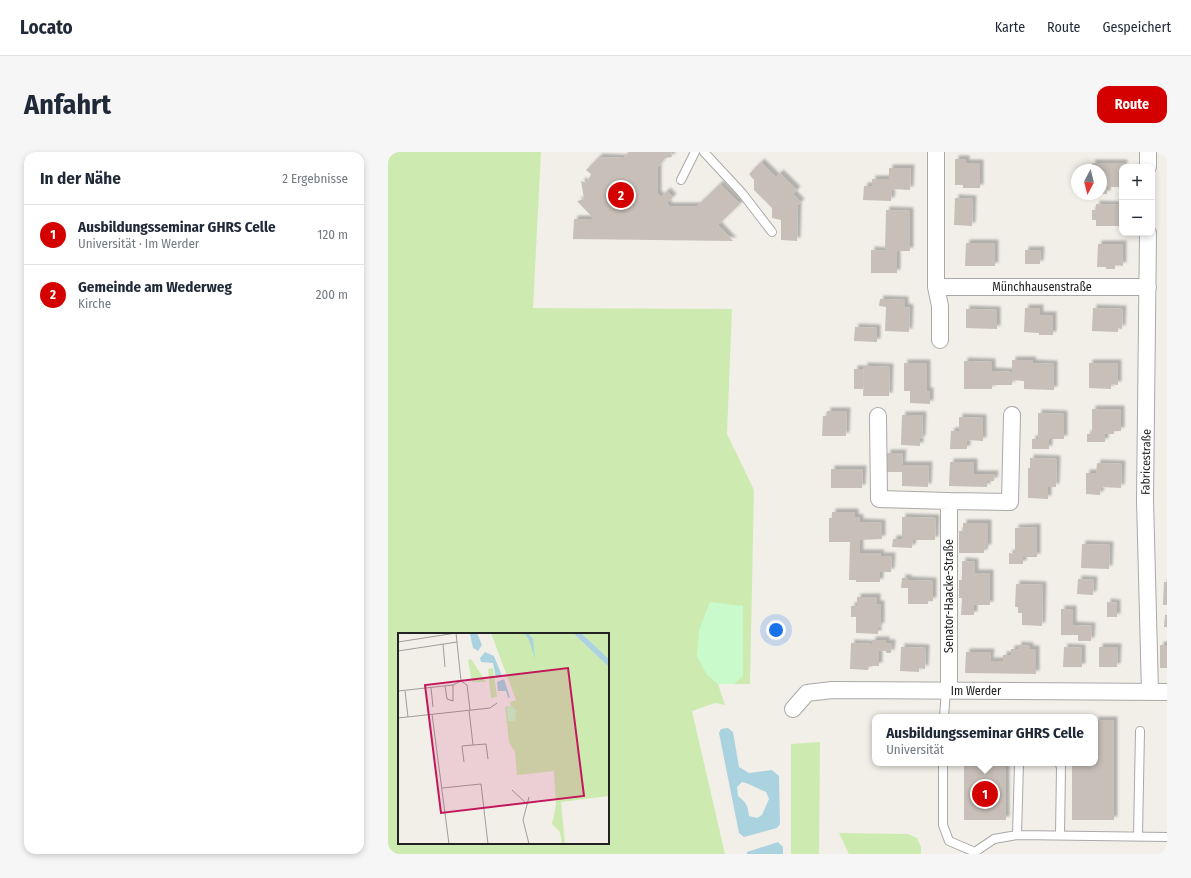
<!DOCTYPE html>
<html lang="de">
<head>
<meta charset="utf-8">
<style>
	:root { --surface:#fff; --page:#f6f6f7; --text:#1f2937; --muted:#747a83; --line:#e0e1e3; --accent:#d40000 }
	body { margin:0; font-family:"Fira Sans Condensed",sans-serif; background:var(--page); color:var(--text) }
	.controls { position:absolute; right:12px; top:12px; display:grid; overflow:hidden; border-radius:8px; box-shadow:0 2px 6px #0003 }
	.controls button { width:36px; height:36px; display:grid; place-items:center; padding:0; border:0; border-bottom:1px solid var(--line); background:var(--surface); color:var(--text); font:20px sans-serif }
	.compass { position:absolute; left:683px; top:12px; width:36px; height:36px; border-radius:50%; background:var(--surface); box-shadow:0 2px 6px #0003; rotate:187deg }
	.you { position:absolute; left:388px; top:478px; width:14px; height:14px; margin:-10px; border:3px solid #fff; border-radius:50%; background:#1a73e8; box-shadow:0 0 0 6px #1a73e833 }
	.badge { display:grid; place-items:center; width:26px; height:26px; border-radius:50%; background:var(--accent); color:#fff; font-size:13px; font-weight:700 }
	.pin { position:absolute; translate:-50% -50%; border:2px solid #fff; box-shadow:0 1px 4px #0006 }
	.popup { position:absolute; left:484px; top:562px; width:226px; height:52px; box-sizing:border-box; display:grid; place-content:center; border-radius:8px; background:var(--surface); filter:drop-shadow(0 1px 3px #0005); font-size:13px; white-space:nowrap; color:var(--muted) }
	.popup b { font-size:15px; color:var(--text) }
	.popup::after { content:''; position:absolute; left:50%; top:100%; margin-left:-8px; border:8px solid transparent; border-top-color:var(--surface) }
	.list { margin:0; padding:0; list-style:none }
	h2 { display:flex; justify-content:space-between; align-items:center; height:52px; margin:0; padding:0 16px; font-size:17px }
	h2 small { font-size:13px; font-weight:400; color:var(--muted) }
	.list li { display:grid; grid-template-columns:26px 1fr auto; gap:12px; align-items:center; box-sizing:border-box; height:60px; padding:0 16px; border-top:1px solid var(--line) }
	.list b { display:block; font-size:15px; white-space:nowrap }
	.list p { margin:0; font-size:13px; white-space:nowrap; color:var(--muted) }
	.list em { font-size:13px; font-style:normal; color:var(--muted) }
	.map { position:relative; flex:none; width:779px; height:702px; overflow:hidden; border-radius:12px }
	header { display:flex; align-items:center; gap:24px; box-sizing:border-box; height:56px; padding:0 20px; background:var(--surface); border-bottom:1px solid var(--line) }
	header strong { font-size:19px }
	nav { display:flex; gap:22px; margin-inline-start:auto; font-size:14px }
	.intro { display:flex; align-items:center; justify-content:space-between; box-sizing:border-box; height:96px; padding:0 24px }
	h1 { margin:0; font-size:28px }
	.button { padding:10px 18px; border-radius:12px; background:var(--accent); color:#fff; font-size:14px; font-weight:700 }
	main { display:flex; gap:24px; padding:0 24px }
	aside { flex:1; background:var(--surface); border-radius:12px; box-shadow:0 2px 6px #0003 }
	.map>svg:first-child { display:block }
	.grass { fill:#cdebb0; fill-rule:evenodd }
	.park { fill:#c8facc }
	.water { fill:#aad3df; fill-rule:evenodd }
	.building { fill:#c7bfb8; filter:url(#shadow) }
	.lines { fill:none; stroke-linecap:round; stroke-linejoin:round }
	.lane-casing { stroke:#a9a9a9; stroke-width:10 }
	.street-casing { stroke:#a9a9a9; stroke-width:18 }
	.lane { stroke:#fff; stroke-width:8 }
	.street { stroke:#fff; stroke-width:16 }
	.labels { text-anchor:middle; stroke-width:3; stroke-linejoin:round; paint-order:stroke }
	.street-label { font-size:12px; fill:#222; stroke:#fff }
	.inset-road { fill:none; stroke:#9f9d99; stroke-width:1 }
	.view { fill:#c2185b; fill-opacity:0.15; stroke:#c2185b; stroke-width:2 }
	.inset-edge { fill:none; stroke:#222; stroke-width:2 }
</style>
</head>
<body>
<header>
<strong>Locato</strong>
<nav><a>Karte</a><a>Route</a><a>Gespeichert</a></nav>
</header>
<div class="intro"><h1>Anfahrt</h1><a class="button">Route</a></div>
<main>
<aside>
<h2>In der Nähe<small>2 Ergebnisse</small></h2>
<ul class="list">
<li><span class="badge">1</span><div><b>Ausbildungsseminar GHRS Celle</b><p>Universität · Im Werder</p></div><em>120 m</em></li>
<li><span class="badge">2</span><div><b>Gemeinde am Wederweg</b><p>Kirche</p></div><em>200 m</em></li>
</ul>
</aside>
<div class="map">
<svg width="779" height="702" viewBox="0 0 779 702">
	<defs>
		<filter id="shadow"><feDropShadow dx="3.5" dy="-3.5" stdDeviation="1" flood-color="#0004"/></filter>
	</defs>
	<rect width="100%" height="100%" fill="#f2efe9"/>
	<path class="grass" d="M0 0H153L145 156 344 157 339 282 366 338 362 532H330L337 553 327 551 304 559 337 702H0ZM11 482H220V691H11Z
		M432 590 431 702H403V592Z
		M451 681 520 682 529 686 533 695V702H461Z"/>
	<path class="park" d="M322 450 355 454V524L346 532H330L319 523 309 504 311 478Z"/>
	<path class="water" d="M340 576 345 580 351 615 361 621 384 618 391 624 392 672 389 676 356 685 351 681 331 581 333 577ZM354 630C363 632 370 637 378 640L381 647 374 663 369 666 361 664C360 654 358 650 350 644L349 635Z
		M390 690 395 695V702H359V700Z"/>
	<path class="building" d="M241 0H283L284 5 277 6 270 15V42L273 45 279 39 285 45 279 51 281 54H309L332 32 352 52 330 73 345 89 185 87 186 67H204V65L189 49 196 47 193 29 199 31 203 22 198 18 211 5 235 6Z
		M567 7H578V11H592V36H575V33H567Z
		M373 10 388 25 392 21 409 38 405 42 413 50 410 53 409 89 393 88V68L384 66V56L366 38V28L361 22Z
		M704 11H736V15H734V35H719V42H713V18H704Z
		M501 16H523L522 38 504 37 503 49 475 48 476 34H484V27H501Z
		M567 46 585 47 584 74 566 73Z
		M708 52 734 53V74H708V68H704V58H708Z
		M498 58 522 59V99H509V121H483V98L497 99Z
		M578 91H607V114H577Z
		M710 92H735V114L727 113V117H718V115H709Z
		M637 98H653L652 112H637Z
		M492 147 517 148V155L522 156 521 180 497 179 498 155 491 154Z
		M637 156H652V163H665V183H651V181L636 180Z
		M705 156 735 157 734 177 730 176V180L704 179Z
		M578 157 609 158V177L578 176Z
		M467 175 489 176V190L466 189Z
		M624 208H645L644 211 666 212V238L636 237V229L624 228V233H604V237H576V209L604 210V219L624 220Z
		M516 211H539V239H542V252L522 251V239H516Z
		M701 211H730V233L723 232V237L701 236Z
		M476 214 502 215 501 244H475Z
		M466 217H475V237H466Z
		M704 257H733V279H726V282H717V290H699V282H704Z
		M439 259H459L458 284H434L435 264H439Z
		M650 261 676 262V287H661V297H644V287H650Z
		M514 263H535L534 287H532V294L513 293Z
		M571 265 595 266V289L579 288V297H562L563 279H571Z
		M499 301H515L514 313H541L540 335 514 334V320H498Z
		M642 306 669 307 668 335H660V347L640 346V316H642Z
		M562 310H586V322H607L606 329H599V335L561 334Z
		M709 311 734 312 733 336 713 335 712 343 698 342V321H708Z
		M443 317H475L474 336H443Z
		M444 360H467V365L472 366V370L494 371V387L472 388V401H493L492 404H504L503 420H492V430H468V428H461L462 390H441V366H444Z
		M514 365 548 366 547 388H525L524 396 504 395 505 387H514Z
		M575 371H600V396H596V401H571V379H575Z
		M649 375V405H635V412H621V401L627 402V376Z
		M694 392 722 393 721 417 693 416Z
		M574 409 587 410V421H602V453H586V463H573L574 446H571V428H574Z
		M514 426H520V428L545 429V449H540V452H520V436H513Z
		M690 427 706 428 705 443 689 442Z
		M776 430H779V453H775Z
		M628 432 655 433 654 474 634 473V461H630V455H627Z
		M469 445H489V452H493V474L490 475V482L468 481V465H463V454H469Z
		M719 450 729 451V465H719Z
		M673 457H685V473L704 474 703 489H690V483H673Z
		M777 463H779V475H776Z
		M484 488H498V491H504L503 501H498V499H491V514H481L480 518 462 517 463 491 484 492Z
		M630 493 642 494V497H648V522L577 521 578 500H603L602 509H615V503H623V497H630Z
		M772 493H779V516H772Z
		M513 495 538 496 537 517 531 516V520L512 519Z
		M676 495 694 496V515H675Z
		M711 495H730L729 515H711Z
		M707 568H726V668H684V611H707Z
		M576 611H618V668H576Z"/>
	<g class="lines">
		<defs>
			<path id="lane" d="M316 0 354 41 384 80
				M293 28 307 0
				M556 565 558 538
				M555 611V673L561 689 587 700
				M671 611 673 615 672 683
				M629 683 631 611
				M750 684 752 579
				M587 702V700L606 687 629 683 779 685"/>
			<path id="street" d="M548 0V135H760
				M760 15V0
				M760 81 757 347 762 540
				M548 135 552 154V188
				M490 264 491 347 561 349
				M561 538V349L622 350 624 263
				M405 557 419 541 444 538 779 540"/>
		</defs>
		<use href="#lane" class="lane-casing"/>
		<use href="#street" class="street-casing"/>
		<use href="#lane" class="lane"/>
		<use href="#street" class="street"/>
	</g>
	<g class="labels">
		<g class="street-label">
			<text x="654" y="139">Münchhausenstraße</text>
			<text transform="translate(758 310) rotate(-89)" y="4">Fabricestraße</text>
			<text transform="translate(561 444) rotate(-90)" y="4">Senator-Haacke-Straße</text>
			<text x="588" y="543">Im Werder</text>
		</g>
	</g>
	<g transform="translate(10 481)">
		<rect width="211" height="211" fill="#f2efe9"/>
		<path d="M93 0H175L211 34V163L163 169 167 211H164L162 199 154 191 158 172 156 138 119 142 117 119 111 109 107 74 113 73 112 69 118 67ZM183 0H211V26ZM73 26 88 49H74L70 27ZM95 35 99 64 93 65 90 36Z" fill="#cdebb0"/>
		<path d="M113 73 118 78 117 88H110L109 75Z" fill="#c8facc"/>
		<path d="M79 0 84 12 80 18 75 15 72 1ZM126 0H130L135 6 137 26 131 7ZM175 0H183L211 26V34ZM87 19 96 23 104 43 98 45 95 30 83 29 82 25ZM106 46 112 64 110 65 108 58H100L99 49Z" fill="#aad3df"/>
		<path class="inset-road" d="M0 9 58 0M45 11 47 34M0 18 59 9M63 48 69 52 72 77M47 53 49 66 55 68V52M33 55 35 74M0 58 55 52 63 48 58 0M7 58 10 84M34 81 51 211M0 85 92 75 99 70M75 112 88 111 90 126M66 129 64 113 75 112 71 77M44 155 83 151 90 211M114 157 129 171M131 211 125 187 131 164"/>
		<path class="view" d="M170 35 186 163 43 180 27 52Z"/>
		<rect width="211" height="211" class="inset-edge"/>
	</g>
</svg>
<div class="controls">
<button>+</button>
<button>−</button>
</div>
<svg class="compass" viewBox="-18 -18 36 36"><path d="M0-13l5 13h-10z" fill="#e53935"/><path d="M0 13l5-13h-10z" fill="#747a83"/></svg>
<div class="you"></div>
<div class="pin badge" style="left:597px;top:642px">1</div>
<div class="popup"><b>Ausbildungsseminar GHRS Celle</b>Universität</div>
<div class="pin badge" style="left:233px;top:43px">2</div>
</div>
</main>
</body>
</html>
